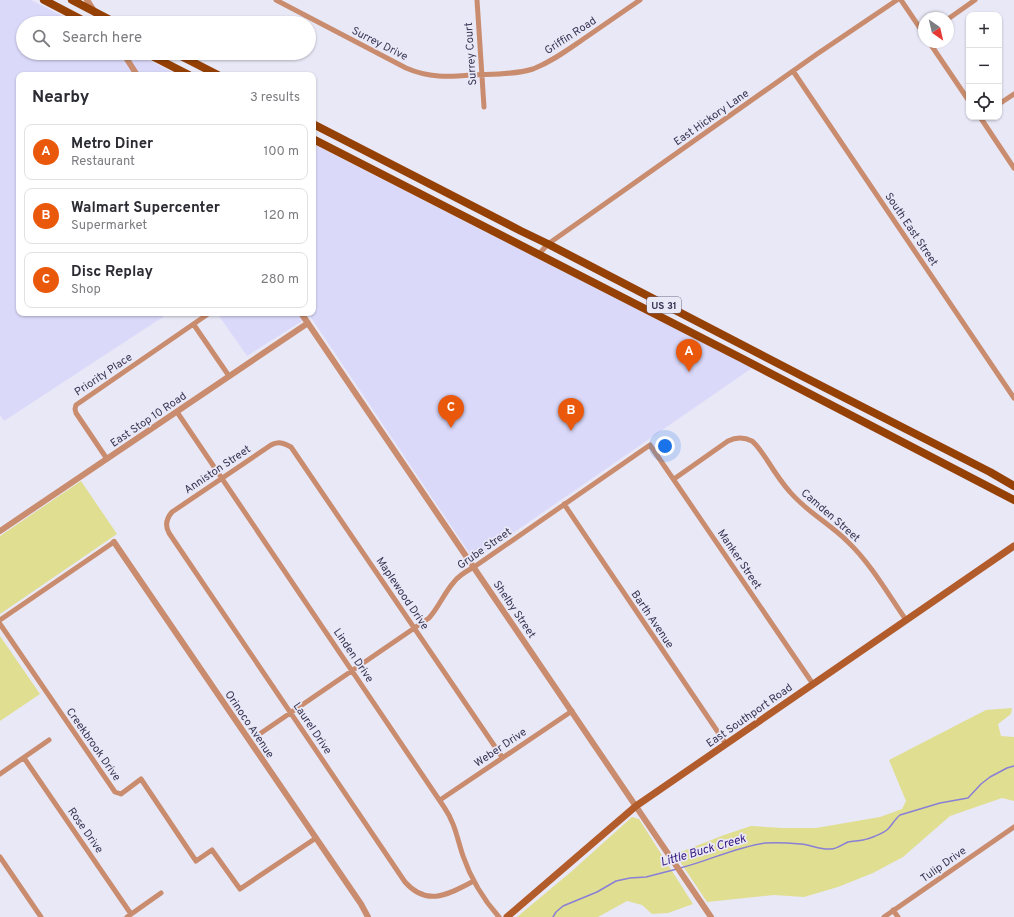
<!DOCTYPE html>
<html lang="en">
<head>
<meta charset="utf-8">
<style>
	:root { --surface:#fff; --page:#f2f2f3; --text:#2b2b33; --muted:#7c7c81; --line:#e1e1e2; --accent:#ea580c }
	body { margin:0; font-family:Overpass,sans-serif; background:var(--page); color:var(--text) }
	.controls { position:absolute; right:12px; top:12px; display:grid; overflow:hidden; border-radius:8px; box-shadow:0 1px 3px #0004 }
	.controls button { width:36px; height:36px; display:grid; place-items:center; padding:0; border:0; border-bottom:1px solid var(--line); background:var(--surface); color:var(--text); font:20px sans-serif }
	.compass { position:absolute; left:918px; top:12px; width:36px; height:36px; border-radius:50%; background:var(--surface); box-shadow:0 1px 3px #0004; rotate:146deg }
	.you { position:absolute; left:665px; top:446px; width:14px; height:14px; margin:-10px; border:3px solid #fff; border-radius:50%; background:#1a73e8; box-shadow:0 0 0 6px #1a73e833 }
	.badge { display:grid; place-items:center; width:26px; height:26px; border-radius:50%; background:var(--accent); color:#fff; font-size:13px; font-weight:700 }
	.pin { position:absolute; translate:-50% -33px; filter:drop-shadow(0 1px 2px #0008) }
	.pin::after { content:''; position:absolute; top:21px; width:14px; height:12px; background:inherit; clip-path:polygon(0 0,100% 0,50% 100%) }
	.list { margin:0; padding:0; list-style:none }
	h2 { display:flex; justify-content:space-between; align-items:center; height:52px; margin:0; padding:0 16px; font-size:17px }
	h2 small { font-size:13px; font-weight:400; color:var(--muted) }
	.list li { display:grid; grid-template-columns:26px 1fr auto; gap:12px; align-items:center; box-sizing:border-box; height:56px; margin:0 8px 8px; padding:0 8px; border:1px solid var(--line); border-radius:8px }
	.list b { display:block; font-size:15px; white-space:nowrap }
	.list p { margin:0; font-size:13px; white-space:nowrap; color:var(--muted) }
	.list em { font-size:13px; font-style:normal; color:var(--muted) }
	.icon { flex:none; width:22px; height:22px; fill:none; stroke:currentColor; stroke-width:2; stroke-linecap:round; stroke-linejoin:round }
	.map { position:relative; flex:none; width:1014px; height:917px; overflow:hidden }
	.search { position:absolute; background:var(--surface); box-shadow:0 1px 3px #0004; left:16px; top:16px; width:300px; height:44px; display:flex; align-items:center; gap:10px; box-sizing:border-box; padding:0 14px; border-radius:22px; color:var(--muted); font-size:15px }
	.panel { position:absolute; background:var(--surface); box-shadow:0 1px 3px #0004; left:16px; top:72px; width:300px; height:244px; border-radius:8px }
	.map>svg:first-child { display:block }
	.built { fill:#dad9fa }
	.green { fill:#e0de90 }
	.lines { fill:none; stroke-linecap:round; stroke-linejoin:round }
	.stream { stroke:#897fd7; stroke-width:1.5 }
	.minor { stroke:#c98c6e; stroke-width:5 }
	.tertiary { stroke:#c98c6e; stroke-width:6 }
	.secondary { stroke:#b35c2b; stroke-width:7 }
	.primary { stroke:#954005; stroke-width:8 }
	.labels { text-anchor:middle; stroke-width:3.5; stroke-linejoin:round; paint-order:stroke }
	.shield { fill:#e9e8f7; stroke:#6d6b84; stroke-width:1 }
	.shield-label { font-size:10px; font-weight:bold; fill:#383553 }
	.street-label { font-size:11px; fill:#383553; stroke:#e9e8f7 }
	.water-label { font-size:12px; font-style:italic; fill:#35167f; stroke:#e9e8f7 }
</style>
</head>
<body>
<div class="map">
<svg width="1014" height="917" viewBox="0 0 1014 917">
	<rect width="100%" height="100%" fill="#e9e8f7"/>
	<path class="built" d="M0 0H31L76 23H23V53H135L178 75H19V313H169L4 421 0 415Z
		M313 144 752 368 474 560 310 316 247 356 217 313H313Z"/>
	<path class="green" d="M81 481 117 534 0 614V536Z
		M0 636 40 694 0 721Z
		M1012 708 1011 714 998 724 1001 736 1014 737V801L1002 798 950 816 903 857 873 873 838 887 804 897 774 895 707 902 675 854 691 848 724 835 751 826 783 828H816L880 817 902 809 906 801 889 760 986 710Z
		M632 817 639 819 693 904 668 913 652 914 642 905 627 901 598 917H517L572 871Z"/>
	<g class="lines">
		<path class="stream" d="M680 868C709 861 735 847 765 843 777 842 790 843 801 844 811 845 821 850 831 849 837 849 843 844 848 842 853 841 858 841 863 840 869 839 884 833 888 829 892 825 895 819 900 815L940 803 968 798 981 784 990 777 1007 768 1014 766
			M553 917 556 912 563 906 597 892 616 881 630 878 646 877 677 869"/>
		<path class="minor" d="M276 0 406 68C429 78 448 77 472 75 492 74 513 75 533 69 551 62 566 51 582 40 602 26 621 13 640 0
			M477 0 484 107
			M901 0 924 34
			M948 19 975 0
			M929 42 969 101
			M793 71 1014 398
			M999 104 1014 94
			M980 117 1014 168
			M539 254 548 244 817 54 897 0
			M194 325 229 376
			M177 412 444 807C455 823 457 838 463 856 471 879 483 899 499 917
			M107 459 76 413 75 409 76 405 208 314
			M674 479 728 441C736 437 744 437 752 441 758 446 763 454 767 460 774 471 781 482 790 492 807 512 830 524 848 542 871 564 888 594 906 620
			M564 504 726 744
			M0 620 114 542
			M0 624 115 792 121 794 141 779 196 861 212 850 240 889 316 838
			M261 733 429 618C439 607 444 593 454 582 459 575 467 571 474 567L650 445 813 684
			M24 758 131 914
			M0 774 49 740
			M440 800 572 711
			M0 857 41 917
			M474 881C450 893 428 908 405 882L169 533C165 526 166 519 172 512L271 445C278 441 284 443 291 447L502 757
			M893 910 898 917
			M127 917 161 893
			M884 917 1014 827"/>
		<path class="tertiary" d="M87 0 102 23
			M123 53 137 75
			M301 313 711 917
			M0 531 308 323
			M114 542 361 904 368 917"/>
		<path class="secondary" d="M507 917 636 806 1014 546"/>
		<path class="primary" d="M44 0 88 23
			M72 0 116 23
			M146 53 189 75
			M175 53 218 75
			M313 124 521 231 548 244 804 377 990 472 1014 486
			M313 139 741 358 1014 500"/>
	</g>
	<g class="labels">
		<rect class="shield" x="647" y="297" width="34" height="16" rx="3"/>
		<g class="shield-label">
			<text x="664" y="309">US 31</text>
		</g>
		<g class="street-label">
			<text transform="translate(570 35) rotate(-33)" y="4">Griffin Road</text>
			<text transform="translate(380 43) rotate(27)" y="4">Surrey Drive</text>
			<text transform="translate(470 54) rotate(-94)" y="4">Surrey Court</text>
			<text transform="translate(711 117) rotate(-35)" y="4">East Hickory Lane</text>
			<text transform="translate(912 229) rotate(56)" y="4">South East Street</text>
			<text transform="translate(103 374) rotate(-34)" y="4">Priority Place</text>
			<text transform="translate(148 419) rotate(-34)" y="4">East Stop 10 Road</text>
			<text transform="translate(217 469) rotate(-34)" y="4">Anniston Street</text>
			<text transform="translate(831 515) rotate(41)" y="4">Camden Street</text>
			<text transform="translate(484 548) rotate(-35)" y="4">Grube Street</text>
			<text transform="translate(740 559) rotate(56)" y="4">Manker Street</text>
			<text transform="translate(403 593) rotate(56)" y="4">Maplewood Drive</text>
			<text transform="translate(515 609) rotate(56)" y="4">Shelby Street</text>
			<text transform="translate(653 619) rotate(56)" y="4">Barth Avenue</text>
			<text transform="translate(354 655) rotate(56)" y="4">Linden Drive</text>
			<text transform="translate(749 715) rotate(-35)" y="4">East Southport Road</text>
			<text transform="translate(250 724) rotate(56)" y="4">Orinoco Avenue</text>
			<text transform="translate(313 728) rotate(56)" y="4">Laurel Drive</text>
			<text transform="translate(94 744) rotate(55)" y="4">Creekbrook Drive</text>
			<text transform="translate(500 747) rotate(-34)" y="4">Weber Drive</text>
			<text transform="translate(86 830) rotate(55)" y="4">Rose Drive</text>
			<text transform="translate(943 864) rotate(-35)" y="4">Tulip Drive</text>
		</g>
		<g class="water-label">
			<text transform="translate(703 850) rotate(-16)" y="4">Little Buck Creek</text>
		</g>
	</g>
</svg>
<div class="controls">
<button>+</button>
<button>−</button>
<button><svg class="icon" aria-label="locate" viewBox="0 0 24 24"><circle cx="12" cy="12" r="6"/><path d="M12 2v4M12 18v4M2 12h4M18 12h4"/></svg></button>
</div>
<svg class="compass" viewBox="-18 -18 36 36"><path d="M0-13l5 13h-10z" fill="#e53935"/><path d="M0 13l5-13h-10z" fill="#7c7c81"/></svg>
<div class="you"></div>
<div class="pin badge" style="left:689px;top:372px">A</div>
<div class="pin badge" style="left:571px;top:431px">B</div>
<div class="pin badge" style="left:451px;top:428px">C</div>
<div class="search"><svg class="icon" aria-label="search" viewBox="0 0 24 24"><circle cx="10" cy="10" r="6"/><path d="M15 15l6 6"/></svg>Search here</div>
<section class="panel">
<h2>Nearby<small>3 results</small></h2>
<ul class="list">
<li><span class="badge">A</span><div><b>Metro Diner</b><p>Restaurant</p></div><em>100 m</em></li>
<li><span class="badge">B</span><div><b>Walmart Supercenter</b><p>Supermarket</p></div><em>120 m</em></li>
<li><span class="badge">C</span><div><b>Disc Replay</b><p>Shop</p></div><em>280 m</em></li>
</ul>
</section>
</div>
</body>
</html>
